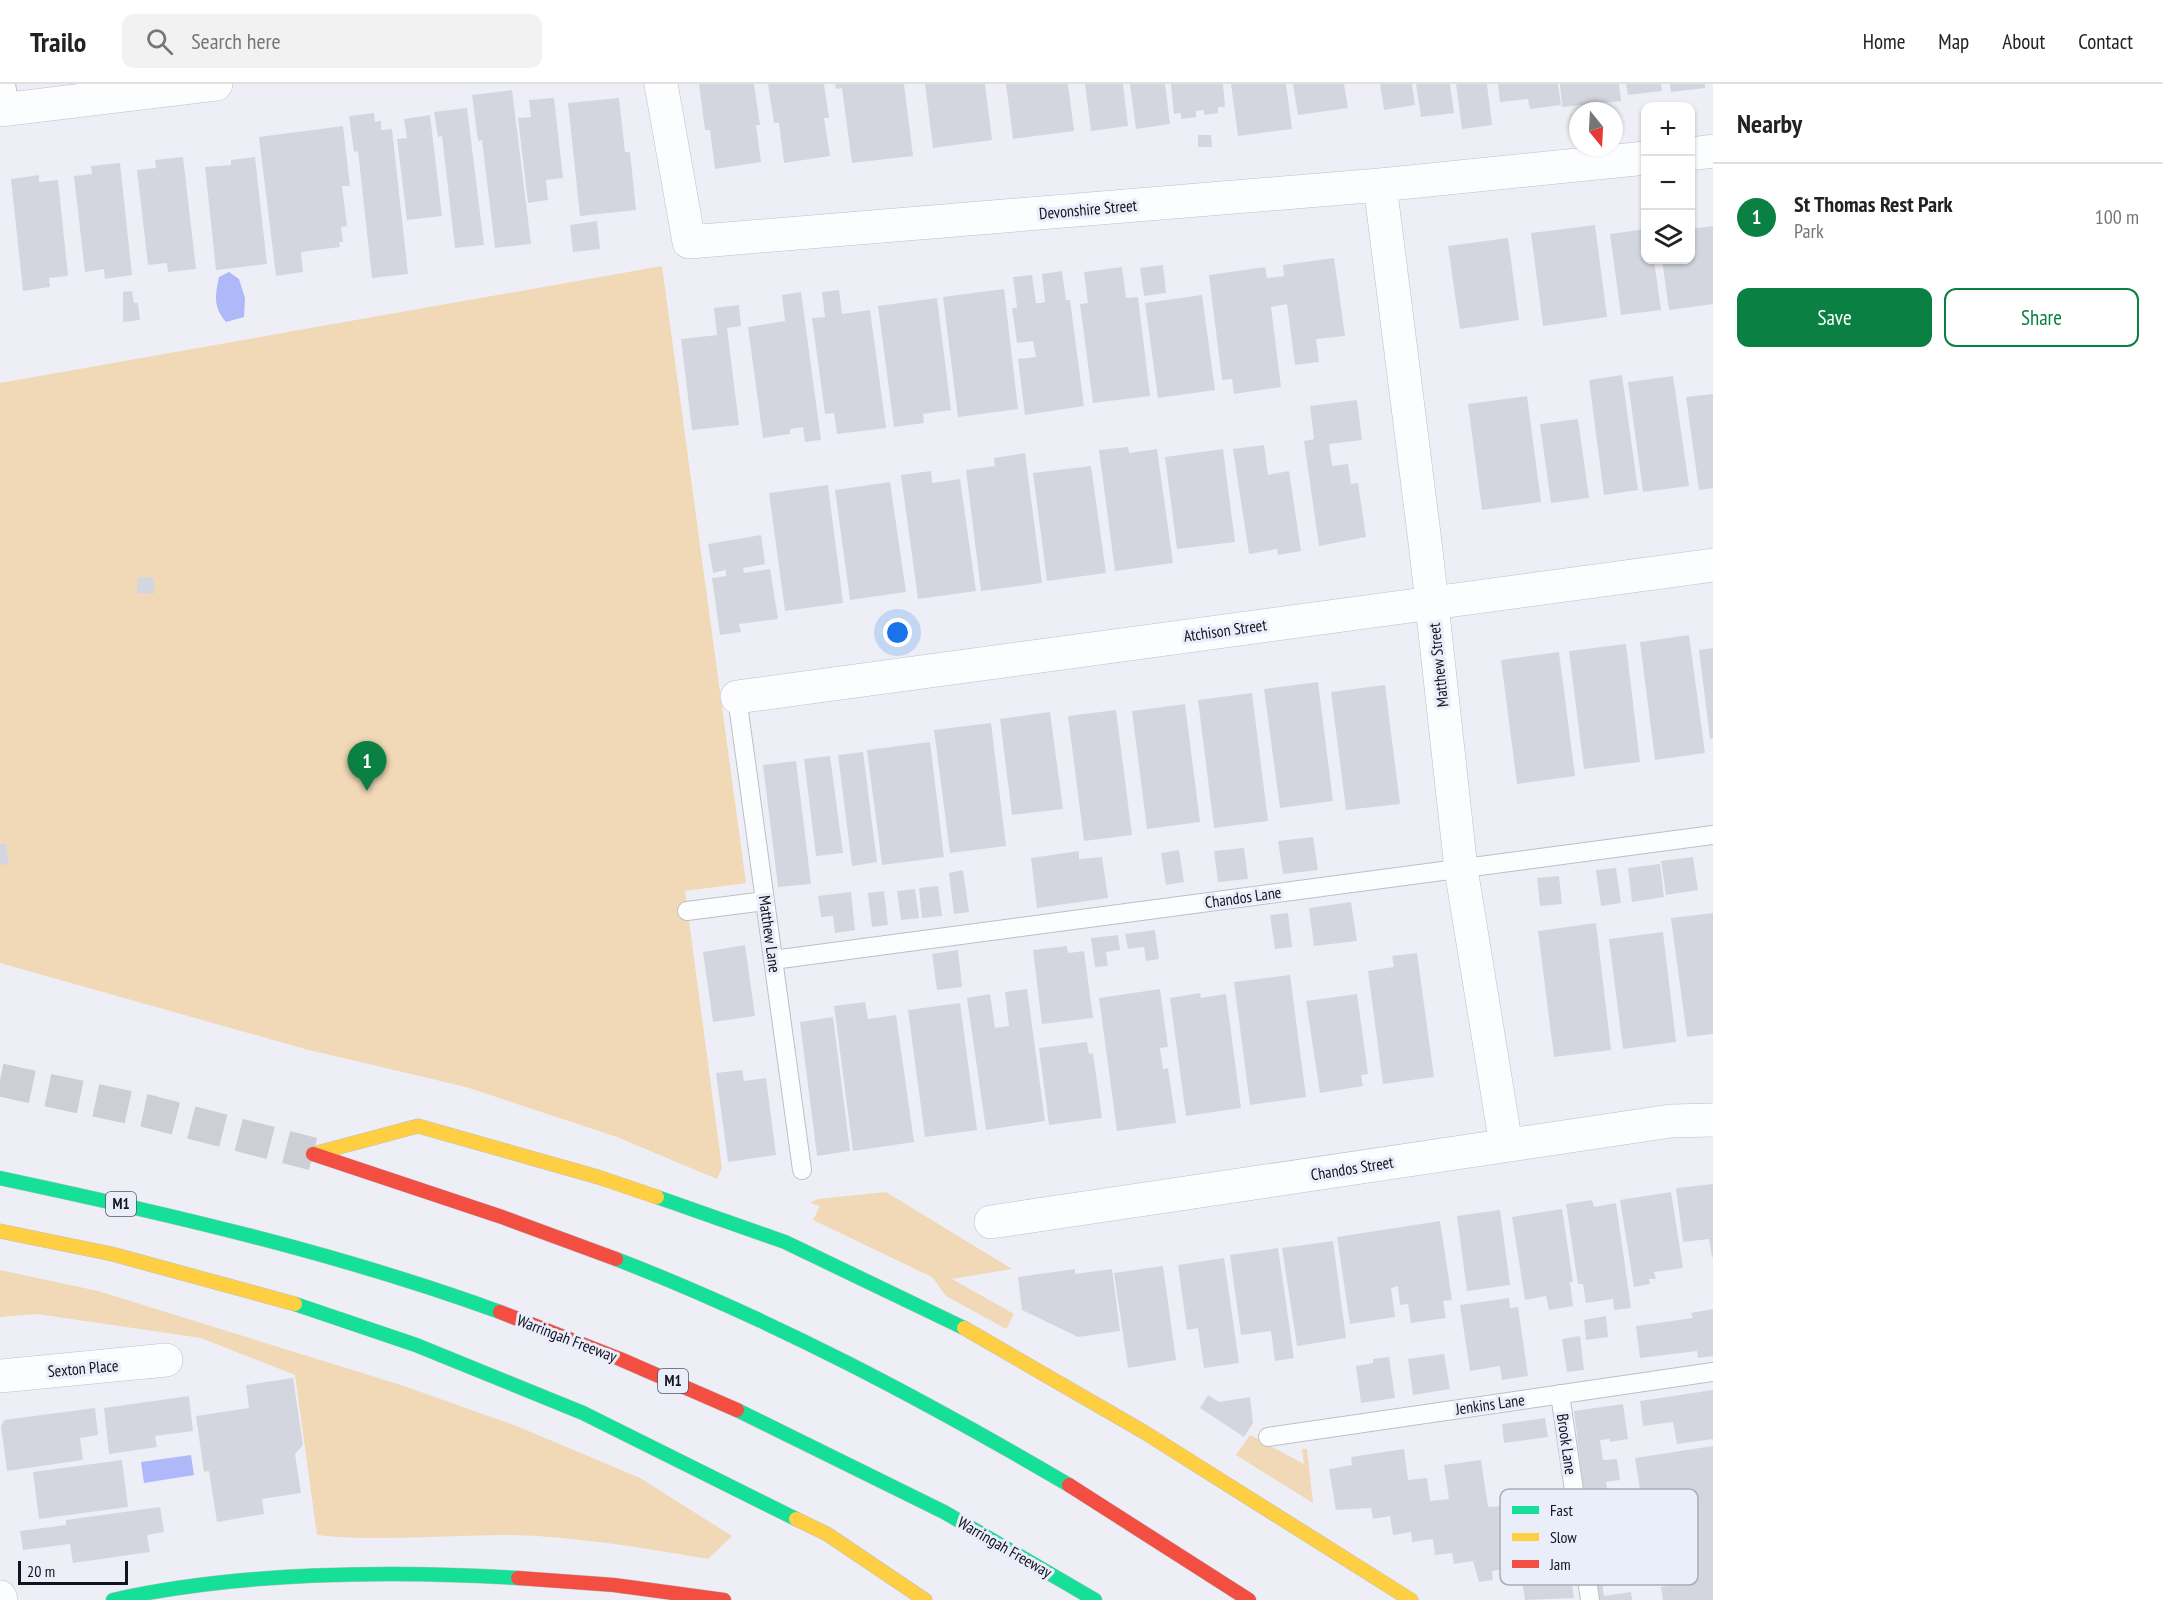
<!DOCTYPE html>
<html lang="en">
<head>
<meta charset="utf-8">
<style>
	:root { --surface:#fff; --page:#f2f2f2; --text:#222; --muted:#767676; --line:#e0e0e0; --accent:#0b8043 }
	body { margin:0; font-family:"PT Sans Narrow",sans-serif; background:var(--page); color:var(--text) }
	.controls { position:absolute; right:18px; top:18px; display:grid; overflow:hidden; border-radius:12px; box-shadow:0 2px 4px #0004 }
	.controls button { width:54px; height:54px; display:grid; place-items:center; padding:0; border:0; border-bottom:2px solid var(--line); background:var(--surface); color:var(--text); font:30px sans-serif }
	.compass { position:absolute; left:1569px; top:18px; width:54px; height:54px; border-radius:50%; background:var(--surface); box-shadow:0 2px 4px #0004; rotate:162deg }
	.scale { position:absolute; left:18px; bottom:15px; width:110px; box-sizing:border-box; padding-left:6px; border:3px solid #12141f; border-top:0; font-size:16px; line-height:21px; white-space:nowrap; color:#12141f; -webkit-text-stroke:4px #eaedfa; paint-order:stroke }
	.you { position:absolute; left:898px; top:549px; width:21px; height:21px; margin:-15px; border:4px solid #fff; border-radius:50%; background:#1a73e8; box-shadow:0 0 0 9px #1a73e833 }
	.badge { display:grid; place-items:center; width:39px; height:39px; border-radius:50%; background:var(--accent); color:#fff; font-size:20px; font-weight:700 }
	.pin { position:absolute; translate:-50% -50px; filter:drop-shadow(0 2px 3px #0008) }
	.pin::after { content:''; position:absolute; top:32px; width:21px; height:18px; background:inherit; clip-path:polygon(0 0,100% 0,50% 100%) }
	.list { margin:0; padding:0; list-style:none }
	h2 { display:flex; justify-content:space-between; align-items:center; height:78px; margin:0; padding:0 24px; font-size:26px }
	h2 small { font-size:20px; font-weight:400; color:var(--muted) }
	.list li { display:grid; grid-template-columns:39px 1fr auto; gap:18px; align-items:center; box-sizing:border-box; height:108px; padding:0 24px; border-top:2px solid var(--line) }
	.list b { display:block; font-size:22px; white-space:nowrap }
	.list p { margin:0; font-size:20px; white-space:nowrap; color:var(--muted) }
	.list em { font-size:20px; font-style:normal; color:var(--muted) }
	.actions { display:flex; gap:12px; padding:18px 24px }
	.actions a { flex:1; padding:14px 0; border:2px solid var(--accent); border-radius:12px; text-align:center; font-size:21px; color:var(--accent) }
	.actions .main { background:var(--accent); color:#fff }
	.icon { flex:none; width:33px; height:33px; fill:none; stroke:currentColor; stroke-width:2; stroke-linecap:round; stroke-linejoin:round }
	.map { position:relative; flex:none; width:1713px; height:1516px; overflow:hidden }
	header { display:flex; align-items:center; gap:36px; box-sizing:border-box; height:84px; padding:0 30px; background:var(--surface); border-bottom:2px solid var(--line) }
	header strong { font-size:28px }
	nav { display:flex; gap:33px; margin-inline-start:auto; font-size:21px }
	.search { width:420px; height:54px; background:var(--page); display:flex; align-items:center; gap:15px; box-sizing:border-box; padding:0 21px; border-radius:12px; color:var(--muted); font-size:22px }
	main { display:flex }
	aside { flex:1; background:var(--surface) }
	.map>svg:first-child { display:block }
	.green { fill:#f1d8b6 }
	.water { fill:#afb8f8 }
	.building { fill:#d4d6df }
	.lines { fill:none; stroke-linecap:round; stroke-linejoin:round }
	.highway-tunnel { stroke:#cdced6; stroke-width:33; stroke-dasharray:33 16; stroke-linecap:butt }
	.lane-casing { stroke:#bdbfc8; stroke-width:20 }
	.street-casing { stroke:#bdbfc8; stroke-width:34 }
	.fast-casing { stroke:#bdbfc8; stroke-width:15 }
	.slow-casing { stroke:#bdbfc8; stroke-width:15 }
	.jam-casing { stroke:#bdbfc8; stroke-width:15 }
	.lane { stroke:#fcfdfe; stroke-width:18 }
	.street { stroke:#fcfdfe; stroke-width:33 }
	.fast { stroke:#16e098; stroke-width:14 }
	.slow { stroke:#ffcf43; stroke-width:14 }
	.jam { stroke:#f24e42; stroke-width:14 }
	.labels { text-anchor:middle; stroke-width:6; stroke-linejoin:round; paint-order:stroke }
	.shield { fill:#eaedfa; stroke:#535561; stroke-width:1.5 }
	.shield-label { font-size:15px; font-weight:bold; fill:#12141f }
	.street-label { font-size:16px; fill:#12141f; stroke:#eaedfa }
	.key { fill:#eaedfa; stroke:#a9acb8; stroke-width:1.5 }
	.key-label { font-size:16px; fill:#12141f }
</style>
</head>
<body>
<header>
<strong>Trailo</strong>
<div class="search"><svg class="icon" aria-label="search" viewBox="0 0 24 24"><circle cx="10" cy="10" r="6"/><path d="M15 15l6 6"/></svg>Search here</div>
<nav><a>Home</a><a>Map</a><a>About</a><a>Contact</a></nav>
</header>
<main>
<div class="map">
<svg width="1713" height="1516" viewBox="0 0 1713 1516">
	<rect width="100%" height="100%" fill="#eeeff6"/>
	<path class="green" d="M662 182 746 799 685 807 722 1084 717 1095 617 1053 466 1003 305 965 0 879V299Z
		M886 1108 1012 1185 952 1195 1014 1230 1006 1245 946 1212 932 1193 813 1136 820 1122 810 1119 818 1115Z
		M0 1186 98 1207 404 1302 519 1343 640 1394 732 1452 708 1475C643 1464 575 1452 509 1451 445 1451 381 1458 317 1451L295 1291 201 1254 37 1230 0 1233Z
		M1250 1351 1304 1380 1302 1365H1307L1313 1419 1236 1371Z"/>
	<path class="water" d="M229 188 239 195 245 214 244 233 226 238C213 223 215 211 219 193Z
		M191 1371 194 1391 144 1399 141 1378Z"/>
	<path class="building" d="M699 0H754L760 41H756L761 78 715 85 710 46H705Z
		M768 0H824L829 34H824L830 72 784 79 779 39H774Z
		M835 0H904L913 72 852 79 842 4 836 5Z
		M925 0H985L992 56 933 64Z
		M1006 0H1068L1074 47 1013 55Z
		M1085 0H1123L1128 42 1091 47Z
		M1130 0H1165L1170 40 1136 45Z
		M1171 0H1223L1225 23H1218V29L1204 31V26L1196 27V33L1181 35V29L1174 30Z
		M1231 0H1286L1292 45 1238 52Z
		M1293 0H1344L1348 24 1298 31Z
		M1380 0H1412L1415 21 1384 26Z
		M1416 0H1450L1454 29 1421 33Z
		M1456 0H1487L1492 41 1462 45Z
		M1498 0H1558L1561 21 1530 25 1528 15 1500 18Z
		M1560 0H1619L1621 17 1562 23Z
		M1626 0H1661L1662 7 1628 11Z
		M1670 0H1705V4L1671 8Z
		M512 6 531 160 495 164 482 56 478 57 472 11Z
		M554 14 563 94 546 96 548 116 528 119 518 34 531 33 529 16Z
		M619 14 625 68H630L636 126 580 132 568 19Z
		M467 24 484 161 455 164 442 52 438 53 434 28Z
		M374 29 375 38 381 37V46L392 45 408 190 372 194 358 67 354 68 349 32Z
		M430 31 442 132 407 136 397 55 407 54 404 35Z
		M343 42 350 102H342L347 142 341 143 343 158H339L340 163 301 168 303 188 276 192 259 53Z
		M1198 51H1211L1212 63H1198Z
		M183 73 196 185 168 188 167 179 148 181 137 86 156 84 155 76Z
		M255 73 267 180 216 186 205 83 231 81V76Z
		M120 79 132 191 105 195 104 185 85 188 74 92 92 90 91 82Z
		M39 91V98L58 96 68 192 49 194 50 203 23 207 11 95Z
		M597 137 600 165 573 168 570 141Z
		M1595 141 1607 233 1543 242 1531 149Z
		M1713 142V220L1669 226 1662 176H1690V145Z
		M1646 145V176H1654L1661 226 1621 231 1610 150Z
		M1508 154 1519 236 1460 245 1448 162Z
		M1334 174 1345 252 1316 255 1319 278 1295 281 1287 220 1271 223 1281 303 1234 310 1232 295 1222 296 1209 191 1265 183 1267 194 1284 192 1283 181Z
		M1163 181 1166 209 1144 212 1140 184Z
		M1122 183 1126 214 1138 213 1150 312 1093 319 1080 220 1088 219 1084 188Z
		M1062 187 1066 216H1070L1084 322 1025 331 1018 275 1036 273 1033 257 1017 259 1012 224H1017L1013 193 1032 191 1036 219H1041L1045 218 1042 190Z
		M1004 205 1018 325 958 333 943 213Z
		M839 206 842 230 870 226 886 344 837 350 834 329 825 330 812 234 825 233 822 208Z
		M132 207 134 219H138L140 236 123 238V208Z
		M801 208 821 356 805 358 803 343 790 345V350L763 354 748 243 785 237 782 211Z
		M1202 211 1215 306 1158 314 1145 219Z
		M937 214 951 326 923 330 924 339 894 343 878 222Z
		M739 221 741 242 727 244 739 341 692 346 681 255 717 251 714 224Z
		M1622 291 1638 406 1604 411 1589 296Z
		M1673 292 1689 402 1643 408 1628 298Z
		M1713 310V404L1699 406 1686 313Z
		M1527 312 1541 418 1482 426 1468 320Z
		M1357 316 1362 356 1329 360 1332 382 1348 380 1351 400 1358 399 1366 453 1319 462 1304 357 1314 355 1310 322Z
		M1578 335 1589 414 1551 419 1540 340Z
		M1264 361 1268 391 1289 387 1301 467 1278 471 1277 465 1249 470 1233 365Z
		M1128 363 1129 369 1157 365 1173 479 1115 487 1099 366Z
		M1223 365 1235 458 1177 465 1165 373Z
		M1025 369 1042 499 981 507 966 386 995 382 994 374Z
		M1091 382 1106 489 1047 497 1033 389Z
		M931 387 932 399 960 395 976 507 918 515 901 391Z
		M890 398 906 508 850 516 835 406Z
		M828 401 843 519 785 527 769 409Z
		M761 451 765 480 743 484 744 489 770 485 778 535 739 540 741 548 720 551 712 494 726 492V486L713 489 708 460Z
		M138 493 154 494V510L137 509Z
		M1689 551 1705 669 1655 676 1640 558Z
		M1626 560 1640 678 1584 685 1569 567Z
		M1713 564V654L1710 655 1699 566Z
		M1559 568 1575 692 1517 700 1501 576Z
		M1318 598 1333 717 1280 724 1264 605Z
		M1385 601 1400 720 1346 726 1331 608Z
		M1252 609 1268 737 1214 744 1198 616Z
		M1185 620 1200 738 1147 745 1132 627Z
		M1116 626 1132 751 1084 757 1068 632Z
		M1050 628 1063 725 1012 731 1000 635Z
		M991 639 1006 762 950 769 934 646Z
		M930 658 944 773 882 781 867 666Z
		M863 668 877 778 852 782 838 671Z
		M830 672 843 769 816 772 804 675Z
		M796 677 811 800 778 803 763 681Z
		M1313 753 1318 786 1283 790 1278 757Z
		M0 760H6L9 780 0 781Z
		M1244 764 1248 795 1218 798 1214 767Z
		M1179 766 1184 798 1166 801 1161 769Z
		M1079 767V775L1102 773 1108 814 1037 824 1031 774Z
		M1693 773 1698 806 1666 811 1661 777Z
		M1660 780 1664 813 1632 818 1628 784Z
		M1616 784 1621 819 1601 822 1596 786Z
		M963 786 969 828 954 830 949 789Z
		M1559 792 1562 820 1540 822 1537 794Z
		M938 802 942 832 922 834 919 804Z
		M915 805 919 834 901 836 897 807Z
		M884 807 888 841 872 843 868 809Z
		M851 808 855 846 835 849 833 832 821 833 818 812Z
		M1351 818 1357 857 1314 862 1309 824Z
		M1288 829 1292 863 1275 865 1270 831Z
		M1713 829V950L1687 953 1671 834Z
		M1596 839 1611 966 1554 973 1538 847Z
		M1155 846 1159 875 1146 877 1144 863 1128 865 1125 850Z
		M1663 848 1676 958 1623 965 1609 855Z
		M1118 851 1120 866 1106 868 1108 882 1095 883 1091 854Z
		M745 861 755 932 713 938 703 868Z
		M1067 862 1068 869 1084 867 1093 934 1042 940 1033 866Z
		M958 866 962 903 937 906 932 870Z
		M1417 869 1434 993 1383 1000 1368 887 1394 883 1392 872Z
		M1290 891 1306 1013 1250 1021 1234 898Z
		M1027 905 1045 1037 986 1046 967 914 990 910 995 944 1009 942 1005 908Z
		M1160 905 1168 963 1160 964 1163 985 1168 984 1176 1039 1117 1047 1099 914Z
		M1200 909 1201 914 1226 910 1241 1024 1186 1032 1170 914Z
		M1357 910 1368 990 1361 991 1363 1002 1320 1009 1306 917Z
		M865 918 868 935 896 931 914 1058 853 1067 834 922Z
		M960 919 977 1046 925 1053 908 926Z
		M833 933 850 1067 817 1072 800 938Z
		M1087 958 1089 970 1093 969 1102 1034 1049 1041 1039 964Z
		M742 986 744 997 766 994 776 1071 728 1078 716 989Z
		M1713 1100V1173H1712L1709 1155 1683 1158 1676 1104Z
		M1671 1108 1683 1184 1654 1188 1656 1195H1649L1650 1200 1634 1203 1620 1116Z
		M1592 1116 1594 1123 1616 1119 1631 1224 1614 1226 1613 1215 1586 1219 1583 1200H1578L1566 1120Z
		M1562 1125 1573 1198H1570L1573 1222 1549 1226 1546 1212 1525 1216 1512 1133Z
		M1500 1126 1510 1201 1467 1207 1457 1132Z
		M1440 1137 1452 1216 1443 1217 1446 1234 1411 1239 1408 1220 1400 1221 1398 1202 1391 1204 1395 1233 1350 1240 1337 1153Z
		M1333 1157 1346 1254 1297 1262 1282 1164Z
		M1278 1164 1294 1274 1275 1277 1271 1247 1241 1251 1230 1171Z
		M1224 1174 1239 1279 1204 1284 1198 1244 1187 1246 1178 1181Z
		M1163 1182 1176 1276 1128 1284 1114 1189Z
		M1075 1185V1190L1112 1185 1120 1247 1078 1253 1022 1226 1018 1193Z
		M1509 1214 1510 1224 1518 1223 1528 1292 1502 1296 1500 1282 1470 1287 1460 1221Z
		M1713 1225V1272L1698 1274 1697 1267 1640 1274 1636 1242 1693 1234 1691 1229Z
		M1606 1232 1608 1253 1586 1256 1584 1236Z
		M1580 1252 1584 1286 1567 1288 1562 1255Z
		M1444 1270 1450 1305 1413 1311 1408 1275Z
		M1389 1273 1395 1314 1361 1319 1356 1282 1373 1279V1275Z
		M293 1294 303 1361 295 1370 301 1409 262 1415 264 1430 217 1438 209 1387 204 1388 196 1332 249 1324 246 1301Z
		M1713 1306V1355L1677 1360 1673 1338 1643 1342 1640 1317Z
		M1208 1311 1219 1318 1250 1313 1253 1339 1244 1353 1200 1324Z
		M189 1312 193 1347 155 1352 157 1363 109 1370 104 1324Z
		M1623 1320 1628 1355 1610 1358V1355L1600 1356 1603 1376 1617 1375 1620 1396 1606 1398 1611 1430 1639 1427 1642 1450 1596 1456 1604 1512 1631 1508 1632 1516H1599L1591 1457 1596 1456 1593 1432 1587 1433 1574 1327Z
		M95 1324 98 1351 80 1354 83 1376 7 1387 1 1342 4 1336Z
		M1545 1334 1548 1353 1504 1359 1502 1340Z
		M1713 1362V1516H1663L1661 1503 1682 1500V1495L1655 1499 1653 1482 1666 1480 1665 1472 1648 1474 1645 1449 1665 1446 1662 1420 1643 1424 1635 1374Z
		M1404 1365 1408 1396 1427 1394 1430 1417 1449 1415 1444 1381 1481 1376 1488 1423 1503 1422 1512 1484 1492 1487 1493 1496 1479 1498 1473 1477 1454 1480 1452 1469 1435 1471 1433 1455 1412 1458 1411 1448 1393 1451 1390 1432 1373 1435 1371 1424 1336 1426 1329 1385 1352 1381 1351 1373Z
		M122 1376 128 1423 39 1435 33 1388Z
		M160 1423 164 1448 147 1451 150 1468 73 1479 70 1460 23 1466 20 1447 66 1441V1436Z
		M1564 1444 1574 1514 1525 1516 1515 1451Z"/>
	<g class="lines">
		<path class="highway-tunnel" d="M0 996 151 1028 313 1070"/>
		<defs>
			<path id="lane" d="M6 0 10 24
				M737 613 802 1086
				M687 827 765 817
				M773 876 1713 751
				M1560 1310 1590 1516
				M1268 1353 1713 1288"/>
			<path id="street" d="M661 0 689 158 1380 101 1646 74
				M0 26 216 0
				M1690 70 1713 67
				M1380 101 1426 466 1461 785 1506 1061
				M737 613 1713 481
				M991 1138 1671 1037 1713 1036
				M0 1292 166 1276
				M0 1513 1 1516"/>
			<path id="fast" d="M0 1094C169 1130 338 1169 500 1228
				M657 1113 785 1158 964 1244
				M616 1175C774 1236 924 1316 1069 1401
				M295 1220 416 1261 583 1329 796 1435
				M737 1326 944 1428 1095 1516
				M113 1516C237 1488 392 1486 518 1494"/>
			<path id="slow" d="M313 1070 418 1042 598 1093 657 1113
				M0 1147 112 1170 295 1220
				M964 1244 1144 1348 1411 1516
				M796 1435 827 1450 925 1516"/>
			<path id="jam" d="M313 1070 502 1133 616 1175
				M500 1228 620 1275 737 1326
				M1069 1401 1249 1516
				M518 1494 614 1501 724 1516"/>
		</defs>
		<use href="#lane" class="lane-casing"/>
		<use href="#street" class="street-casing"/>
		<use href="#fast" class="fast-casing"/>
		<use href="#slow" class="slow-casing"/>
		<use href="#jam" class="jam-casing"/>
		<use href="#lane" class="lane"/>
		<use href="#street" class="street"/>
		<use href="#fast" class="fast"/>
		<use href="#slow" class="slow"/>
		<use href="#jam" class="jam"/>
	</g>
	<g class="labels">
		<g class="shield">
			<rect x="106" y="1108" width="30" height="24" rx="4.5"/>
			<rect x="658" y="1285" width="30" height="24" rx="4.5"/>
		</g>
		<g class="shield-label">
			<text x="121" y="1125">M1</text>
			<text x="673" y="1302">M1</text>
		</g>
		<g class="street-label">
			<text transform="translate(1088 125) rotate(-5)" y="6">Devonshire Street</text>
			<text transform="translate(1225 546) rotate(-8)" y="6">Atchison Street</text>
			<text transform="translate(1438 581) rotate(-96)" y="6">Matthew Street</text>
			<text transform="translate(1243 813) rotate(-8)" y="6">Chandos Lane</text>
			<text transform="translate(770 850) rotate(82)" y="6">Matthew Lane</text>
			<text transform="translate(1352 1084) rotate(-9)" y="6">Chandos Street</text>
			<text transform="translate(567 1254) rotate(21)" y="6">Warringah Freeway</text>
			<text transform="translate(83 1284) rotate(-5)" y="6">Sexton Place</text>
			<text transform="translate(1490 1320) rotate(-8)" y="6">Jenkins Lane</text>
			<text transform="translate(1567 1360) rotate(82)" y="6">Brook Lane</text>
			<text transform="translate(1005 1463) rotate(30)" y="6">Warringah Freeway</text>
		</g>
	</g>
	<rect x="1500" y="1405" width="198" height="96" rx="9" class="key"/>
	<rect x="1512" y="1422" width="27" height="8" fill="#16e098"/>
	<rect x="1512" y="1449" width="27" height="8" fill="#ffcf43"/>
	<rect x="1512" y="1476" width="27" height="8" fill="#f24e42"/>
	<g class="key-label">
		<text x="1550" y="1432">Fast</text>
		<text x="1550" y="1459">Slow</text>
		<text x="1550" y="1486">Jam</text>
	</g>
</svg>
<div class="controls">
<button>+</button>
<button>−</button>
<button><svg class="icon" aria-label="layers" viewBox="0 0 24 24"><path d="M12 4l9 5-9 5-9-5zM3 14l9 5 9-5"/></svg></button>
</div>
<svg class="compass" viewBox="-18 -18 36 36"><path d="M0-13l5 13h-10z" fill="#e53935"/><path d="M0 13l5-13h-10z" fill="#767676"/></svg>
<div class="scale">20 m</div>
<div class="you"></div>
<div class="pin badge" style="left:367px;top:707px">1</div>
</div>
<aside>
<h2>Nearby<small></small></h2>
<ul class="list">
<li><span class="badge">1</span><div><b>St Thomas Rest Park</b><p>Park</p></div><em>100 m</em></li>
</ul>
<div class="actions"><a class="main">Save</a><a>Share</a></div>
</aside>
</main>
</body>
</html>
